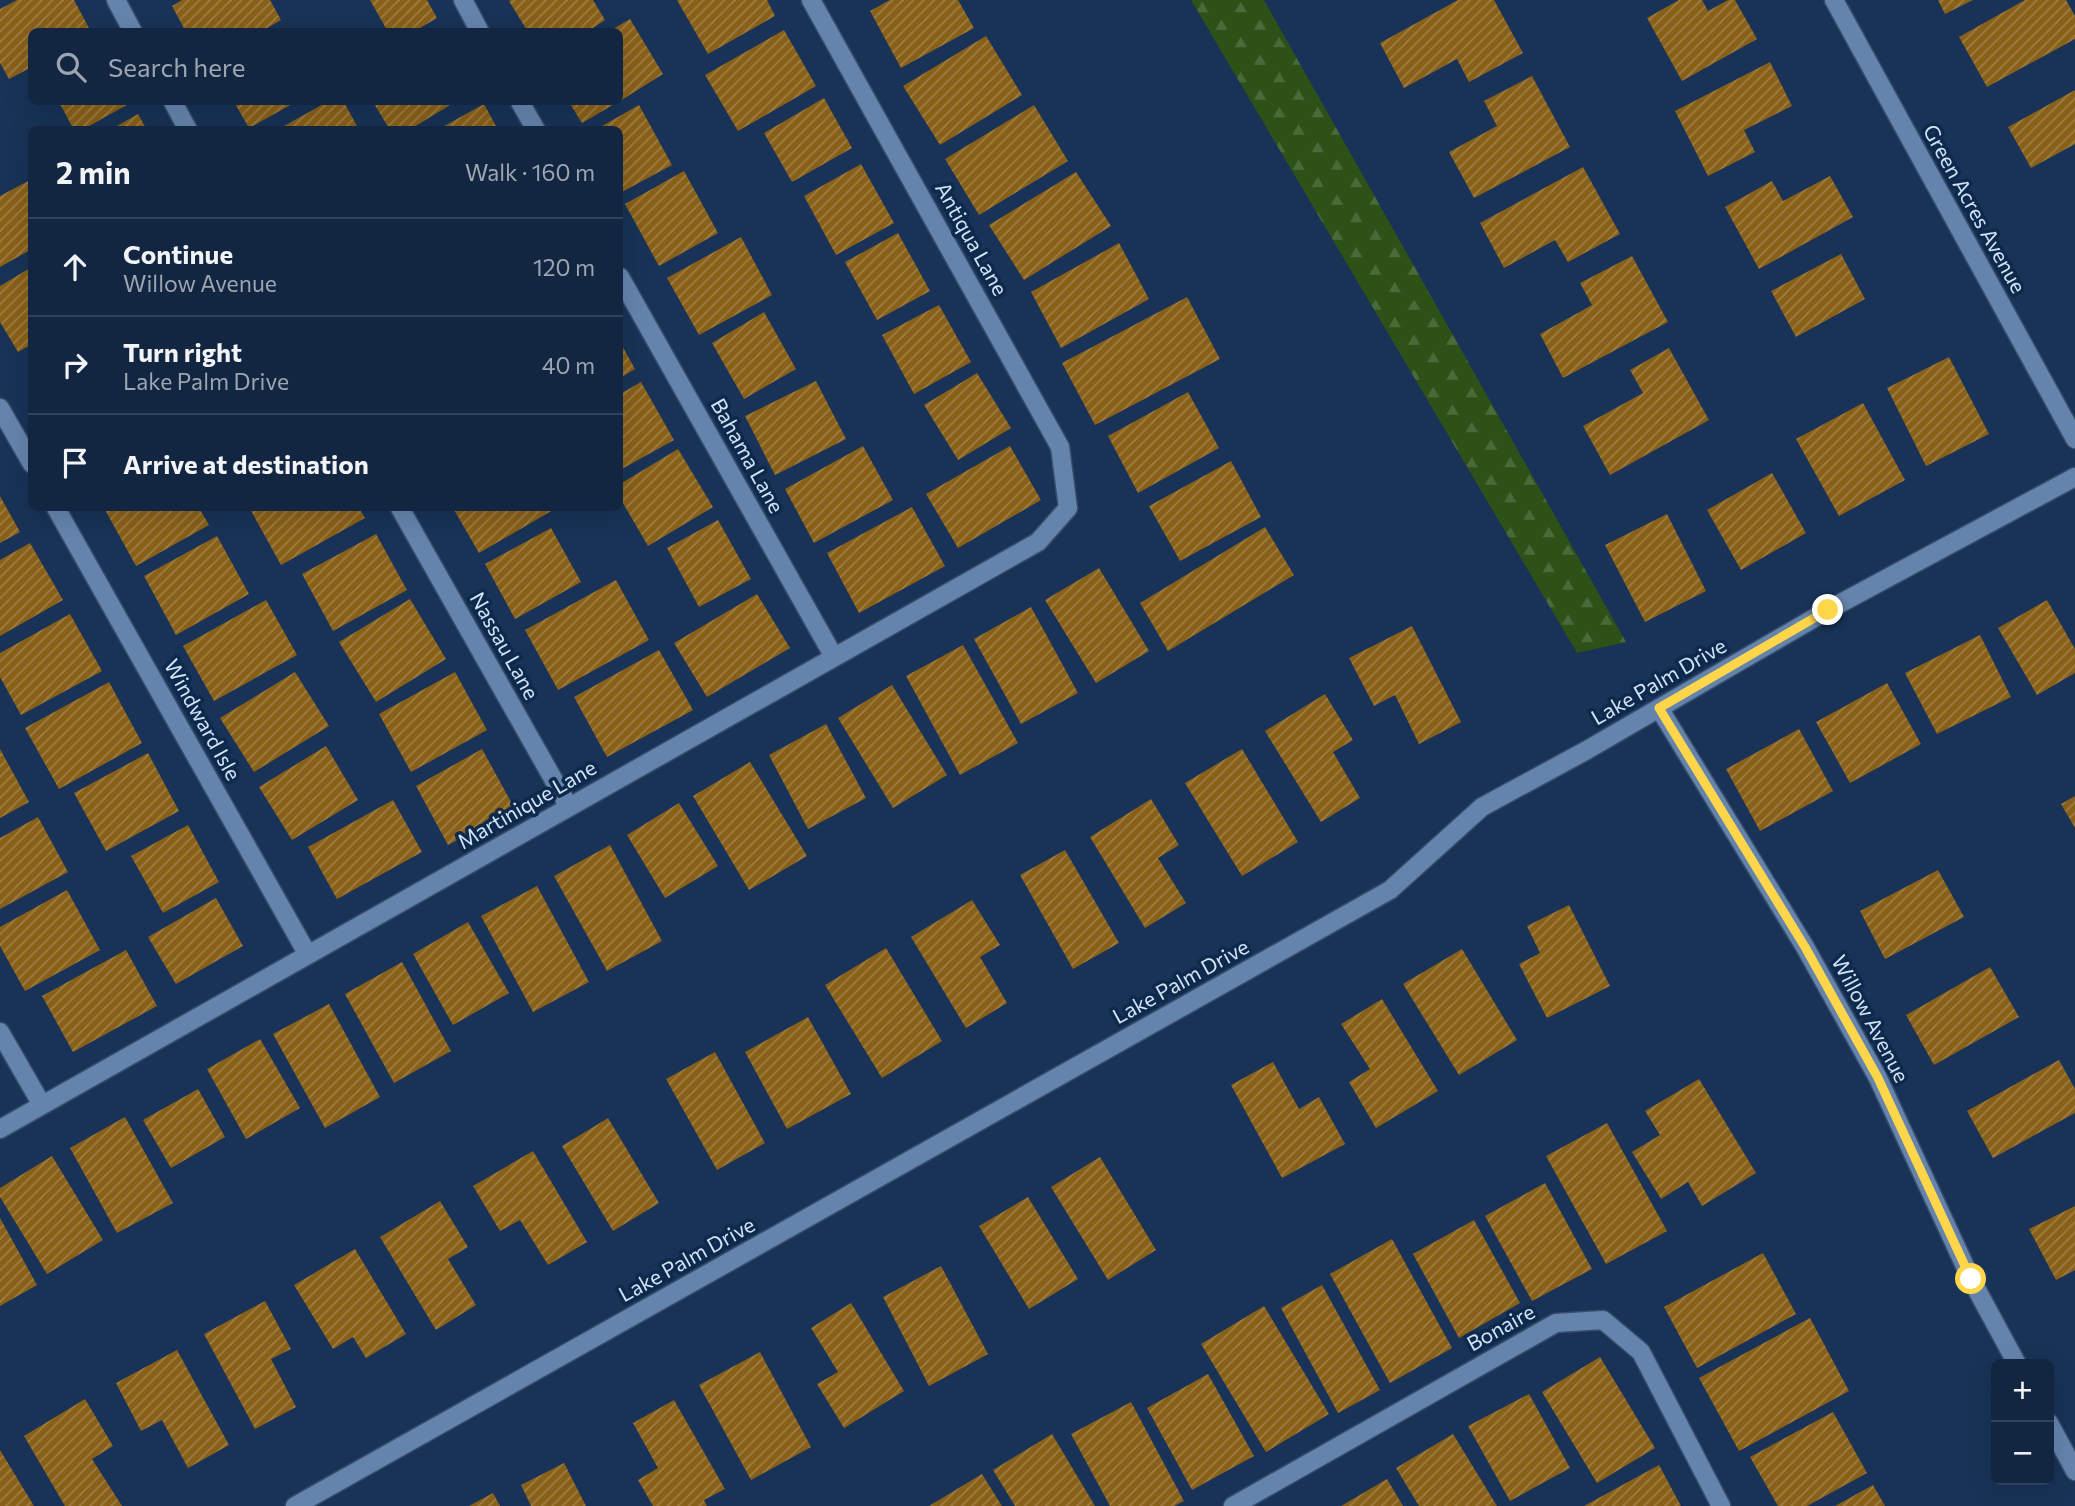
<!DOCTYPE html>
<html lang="en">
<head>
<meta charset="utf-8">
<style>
	:root { --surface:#122641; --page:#1b2e48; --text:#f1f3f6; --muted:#9ca5b1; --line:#31435a }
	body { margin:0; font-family:Commissioner,sans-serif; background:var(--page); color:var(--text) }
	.controls { position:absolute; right:21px; bottom:21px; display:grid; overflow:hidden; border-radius:10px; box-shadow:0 7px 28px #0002 }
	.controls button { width:63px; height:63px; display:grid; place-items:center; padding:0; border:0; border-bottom:2px solid var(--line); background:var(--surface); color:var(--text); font:35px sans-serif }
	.stop { position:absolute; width:21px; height:21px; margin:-16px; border:5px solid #ffd54a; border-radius:50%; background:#fff }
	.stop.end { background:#ffd54a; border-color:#fff; box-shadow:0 2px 7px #0008 }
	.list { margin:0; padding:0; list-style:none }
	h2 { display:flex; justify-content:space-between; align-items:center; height:91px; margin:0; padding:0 28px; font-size:30px }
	h2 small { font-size:23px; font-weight:400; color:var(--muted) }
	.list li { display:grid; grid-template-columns:46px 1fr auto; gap:21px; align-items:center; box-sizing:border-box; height:98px; padding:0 28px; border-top:2px solid var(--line) }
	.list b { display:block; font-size:26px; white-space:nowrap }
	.list p { margin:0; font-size:23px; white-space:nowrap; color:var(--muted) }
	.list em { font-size:23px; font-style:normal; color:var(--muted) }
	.icon { flex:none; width:38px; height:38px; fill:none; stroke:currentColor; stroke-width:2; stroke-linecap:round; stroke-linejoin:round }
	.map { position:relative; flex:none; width:2075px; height:1506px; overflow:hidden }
	.search { position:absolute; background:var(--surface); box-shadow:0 7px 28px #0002; left:28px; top:28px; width:595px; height:77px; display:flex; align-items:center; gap:18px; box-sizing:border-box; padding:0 24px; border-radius:10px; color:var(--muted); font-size:26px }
	.panel { position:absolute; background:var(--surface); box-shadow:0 7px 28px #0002; left:28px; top:126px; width:595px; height:385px; border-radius:10px }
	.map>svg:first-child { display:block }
	.forest { fill:url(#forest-firs) }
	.building { fill:url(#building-hatch) }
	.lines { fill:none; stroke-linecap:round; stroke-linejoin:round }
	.street-casing { stroke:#374e6c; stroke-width:21 }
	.street { stroke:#6584ad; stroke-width:18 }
	.route { stroke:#ffd54a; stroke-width:9 }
	.labels { text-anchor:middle; stroke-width:7; stroke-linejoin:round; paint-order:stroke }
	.street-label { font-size:21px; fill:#d2e3f9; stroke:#0d294b }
</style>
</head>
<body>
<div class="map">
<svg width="2075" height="1506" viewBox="0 0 2075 1506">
	<defs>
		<pattern id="forest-firs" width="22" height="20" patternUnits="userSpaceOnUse" patternTransform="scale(1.75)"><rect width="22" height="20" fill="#2d5117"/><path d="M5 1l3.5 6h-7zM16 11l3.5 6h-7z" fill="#4b6a3a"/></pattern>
		<pattern id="building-hatch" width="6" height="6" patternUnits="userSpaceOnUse" patternTransform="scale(1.75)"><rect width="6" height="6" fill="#896018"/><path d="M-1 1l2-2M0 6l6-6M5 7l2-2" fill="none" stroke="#9e7e46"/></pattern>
	</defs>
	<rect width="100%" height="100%" fill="#183357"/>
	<path class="forest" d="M1191 0H1264L1626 642 1577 653Z"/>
	<path class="building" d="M17 0H74L91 32H32V67L9 79 0 63V9Z
		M182 0H270L281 20 260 32H186L172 6Z
		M370 0H427L437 18 413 32H388Z
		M511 0H593L605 20 587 32H528L509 1Z
		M677 0H767L775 16 708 54Z
		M890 0H958L974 28 901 68 870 11Z
		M1458 0H1494L1523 53 1469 82 1457 59 1404 88 1380 43Z
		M1679 0H1702L1708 11 1728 0H1735L1757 39 1682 81 1647 18Z
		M1938 0H1973L1945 14Z
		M2025 0H2066L2075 16V39L1987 87 1959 37Z
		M630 19 663 74 620 101V32H608Z
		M784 30 816 86 738 131 705 75Z
		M986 36 1022 95 940 145 903 86Z
		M1770 62 1792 106 1744 130 1755 152 1708 176 1675 111Z
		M1532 76 1570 147 1474 198 1449 152 1497 126 1484 101Z
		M2075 90V144L2031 168 2008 127Z
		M824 98 852 148 792 182 764 133Z
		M59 102H132L82 130H74Z
		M234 102H296L249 128Z
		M327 102H344L359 130H277Z
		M373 102H455L409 130H390Z
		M569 102H618L582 123Z
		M484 104 498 130H437Z
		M639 105 672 165 620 193V130H595Z
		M1034 105 1068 161 979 215 945 159Z
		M138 114 147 130H110Z
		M861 164 894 223 836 255 804 196Z
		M1583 167 1620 234 1568 262 1555 240 1504 268 1480 223Z
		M684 171 718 233 659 266 625 204Z
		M1076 172 1111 226 1024 280 989 225Z
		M1830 176 1853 217 1759 269 1725 207 1772 181 1783 201Z
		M32 179V249L0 267V196Z
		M898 233 930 291 877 320 845 262Z
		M741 237 772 295 699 335 667 278Z
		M1119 243 1149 299 1061 348 1031 292Z
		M1841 254 1865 299 1796 337 1771 291Z
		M1632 256 1668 322 1563 378 1540 334 1592 305 1580 283Z
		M30 268 32 344 18 352 0 322V286Z
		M1187 297 1220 359 1095 425 1062 363Z
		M939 305 971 362 914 394 882 335Z
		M764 312 796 369 744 399 712 343Z
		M620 342 635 369 620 378Z
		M1669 348 1709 420 1610 475 1583 426 1643 393 1630 370Z
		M1949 357 1989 434 1926 466 1887 388Z
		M977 373 1011 428 958 460 924 405Z
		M816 381 846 439 775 475 745 416Z
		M641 382 674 440 620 470V394Z
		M1188 392 1219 448 1138 493 1108 436Z
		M1863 403 1905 480 1839 516 1796 439Z
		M863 446 893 500 814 543 785 489Z
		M1010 446 1041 500 958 548 926 494Z
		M678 449 713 507 648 546 620 498V484Z
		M1231 461 1261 517 1180 561 1149 506Z
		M1772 473 1806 533 1741 570 1707 510Z
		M0 496 20 532 0 543Z
		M912 507 945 566 859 613 827 553Z
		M104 508H199L209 525 136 566Z
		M254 508H359L365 518 281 565 250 509Z
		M453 508H551L553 510 479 553Z
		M1667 514 1706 591 1645 622 1605 545Z
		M718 520 751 579 699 607 667 548Z
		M1265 527 1294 575 1168 651 1140 603Z
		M551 528 581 582 515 619 485 564Z
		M376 534 407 590 333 631 302 574Z
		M217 536 249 594 176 635 144 576Z
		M30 543 63 600 0 636V560Z
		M1099 568 1149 651 1096 683 1045 600Z
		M616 580 649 640 558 690 525 630Z
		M757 594 790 648 707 697 674 643Z
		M410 599 446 659 376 702 339 642Z
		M266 600 297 655 214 701 183 646Z
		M2047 600 2075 649V673L2037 695 1998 628Z
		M1031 607 1078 693 1021 724 974 639Z
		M70 614 102 671 21 715 0 677V653Z
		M1412 626 1461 722 1419 744 1395 695 1374 706 1349 658Z
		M1980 635 2011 697 1937 734 1905 673Z
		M963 645 1018 743 960 775 906 676Z
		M659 650 693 710 607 757 574 697Z
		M295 672 329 726 254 772 220 718Z
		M455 672 487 730 411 772 379 714Z
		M109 682 142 743 59 789 25 728Z
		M1887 683 1921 744 1850 783 1816 722Z
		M892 685 947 775 893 808 838 718Z
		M1325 694 1353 740 1333 752 1360 798 1321 822 1265 731Z
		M826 724 866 798 808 829 769 755Z
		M1799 729 1833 791 1760 831 1726 769Z
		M326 746 358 800 292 840 259 787Z
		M0 749 29 802 0 818Z
		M482 749 515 809 448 845 416 786Z
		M1242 749 1298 842 1242 876 1185 783Z
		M148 753 179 811 106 851 74 793Z
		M750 762 807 856 749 890 693 796Z
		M2075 796V828L2061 804Z
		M1151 799 1179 845 1158 858 1186 903 1145 928 1090 837Z
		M393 800 422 852 337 899 308 847Z
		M679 803 718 866 665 898 627 835Z
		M38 817 68 872 0 909V838Z
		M188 825 219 882 163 913 131 856Z
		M610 845 662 941 607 971 554 876Z
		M1065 850 1119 943 1073 969 1020 875Z
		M1938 870 1964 917 1885 959 1860 911Z
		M537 886 589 982 533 1012 481 916Z
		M67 890 100 950 25 991 0 946V927Z
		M216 898 243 946 176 984 148 937Z
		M972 900 1000 945 980 957 1007 1003 966 1028 911 937Z
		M1569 905 1610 986 1547 1018 1519 964 1540 953 1527 926Z
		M468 922 509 993 453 1025 413 954Z
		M886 948 942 1041 882 1078 825 985Z
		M1462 949 1517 1040 1459 1075 1403 984Z
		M126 950 157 1006 73 1052 42 996Z
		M402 962 451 1051 394 1083 345 994Z
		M1990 967 2019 1017 1934 1065 1906 1015Z
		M1382 999 1438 1091 1376 1128 1349 1082 1370 1069 1341 1024Z
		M329 1004 380 1097 325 1128 273 1034Z
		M808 1017 851 1094 787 1129 745 1052Z
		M260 1039 300 1108 246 1139 207 1069Z
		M715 1052 765 1143 717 1170 666 1079Z
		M2059 1060 2075 1089V1113L1993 1158 1967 1111Z
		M1273 1062 1299 1109 1319 1097 1345 1144 1282 1178 1231 1085Z
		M1699 1079 1756 1173 1702 1206 1688 1182 1661 1199 1632 1152 1660 1135 1645 1111Z
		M198 1089 225 1137 171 1168 143 1120Z
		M125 1117 173 1203 117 1233 70 1148Z
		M608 1118 659 1203 613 1231 562 1146Z
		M1607 1123 1667 1231 1606 1264 1546 1156Z
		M533 1151 587 1242 548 1265 520 1220 500 1231 473 1186Z
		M52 1156 103 1240 47 1274 0 1197V1188Z
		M1100 1157 1156 1250 1108 1280 1051 1187Z
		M1545 1183 1592 1269 1532 1301 1485 1216Z
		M1028 1197 1078 1279 1029 1309 979 1226Z
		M440 1201 468 1247 448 1259 476 1305 436 1330 380 1237Z
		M2075 1206V1270L2056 1280 2029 1229Z
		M0 1218 37 1285 0 1306Z
		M1474 1220 1520 1303 1459 1338 1413 1254Z
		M1392 1239 1452 1348 1390 1383 1330 1274Z
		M355 1249 406 1334 366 1358 353 1337 333 1349 294 1285Z
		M1763 1253 1796 1314 1697 1368 1664 1307Z
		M941 1266 988 1354 929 1386 883 1297Z
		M1322 1285 1380 1390 1338 1413 1281 1308Z
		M265 1301 291 1349 271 1359 296 1407 255 1429 204 1334Z
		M851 1303 904 1391 844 1428 817 1384 838 1372 811 1328Z
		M1264 1306 1329 1414 1266 1452 1201 1344Z
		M1810 1318 1849 1391 1739 1451 1699 1378Z
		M177 1350 229 1445 188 1468 162 1420 141 1431 116 1383Z
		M760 1352 811 1447 751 1480 699 1385Z
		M1600 1357 1655 1448 1597 1483 1542 1392Z
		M1208 1374 1254 1456 1192 1490 1147 1408Z
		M1529 1394 1570 1468 1510 1501 1468 1426Z
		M85 1399 113 1446 92 1459 122 1506H65L24 1436Z
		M674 1400 725 1489 704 1500 707 1506H653L638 1480 658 1468 633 1423Z
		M1131 1402 1184 1501 1174 1506H1110L1071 1434Z
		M1833 1412 1867 1473 1807 1506H1778L1750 1457Z
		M1052 1434 1095 1506H1015L993 1470Z
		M1453 1434 1497 1506H1419L1396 1468Z
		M0 1450 34 1506H0Z
		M564 1463 586 1506H531L521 1485Z
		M1659 1465 1681 1506H1584Z
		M982 1474 1002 1506H929Z
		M1387 1479 1403 1506H1341Z
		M1873 1485 1885 1506H1835Z
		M493 1493 500 1506H469Z"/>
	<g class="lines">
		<defs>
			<path id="street" d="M116 0 133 32
				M463 0 480 32
				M1834 0 2075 439
				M173 102 188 130
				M520 102 536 130
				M620 277 834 657
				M0 408 32 464
				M56 508 308 955
				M400 508 569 807
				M1659 708 1805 947 1878 1078 1971 1279 2017 1364
				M0 1032 42 1105
				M0 1129 1038 542 1068 508 1060 447 811 0
				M2049 1423 2075 1471
				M295 1506 1390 890 1482 807 1587 750 1828 610 2075 477
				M1233 1506 1556 1323 1603 1320 1641 1352 1721 1506"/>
		</defs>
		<use href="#street" class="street-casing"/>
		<use href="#street" class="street"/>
	</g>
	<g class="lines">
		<path class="route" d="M1828 610 1659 708 1805 947 1878 1078 1971 1279"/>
	</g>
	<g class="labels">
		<g class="street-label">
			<text transform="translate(1974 209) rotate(61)" y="7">Green Acres Avenue</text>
			<text transform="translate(971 239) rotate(61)" y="7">Antiqua Lane</text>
			<text transform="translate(747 456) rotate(61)" y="7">Bahama Lane</text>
			<text transform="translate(504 646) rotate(61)" y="7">Nassau Lane</text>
			<text transform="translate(1659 682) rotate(-30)" y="7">Lake Palm Drive</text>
			<text transform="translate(202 720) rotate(61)" y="7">Windward Isle</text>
			<text transform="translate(527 805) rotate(-30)" y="7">Martinique Lane</text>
			<text transform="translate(1181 982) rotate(-29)" y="7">Lake Palm Drive</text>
			<text transform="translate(1870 1019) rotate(62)" y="7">Willow Avenue</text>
			<text transform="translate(687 1260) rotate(-29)" y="7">Lake Palm Drive</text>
			<text transform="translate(1501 1328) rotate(-29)" y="7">Bonaire</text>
		</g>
	</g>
</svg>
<div class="controls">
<button>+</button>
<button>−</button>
</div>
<div class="stop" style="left:1971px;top:1279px"></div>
<div class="stop end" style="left:1828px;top:610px"></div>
<div class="search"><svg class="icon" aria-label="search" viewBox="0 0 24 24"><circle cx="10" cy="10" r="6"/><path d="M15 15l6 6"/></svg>Search here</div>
<section class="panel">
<h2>2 min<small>Walk · 160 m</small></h2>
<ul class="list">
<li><svg class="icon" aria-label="ahead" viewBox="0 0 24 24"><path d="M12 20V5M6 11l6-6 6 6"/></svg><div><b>Continue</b><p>Willow Avenue</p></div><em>120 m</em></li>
<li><svg class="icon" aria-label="right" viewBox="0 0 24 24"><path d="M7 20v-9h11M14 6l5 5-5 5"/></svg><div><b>Turn right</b><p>Lake Palm Drive</p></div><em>40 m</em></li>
<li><svg class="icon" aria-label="arrive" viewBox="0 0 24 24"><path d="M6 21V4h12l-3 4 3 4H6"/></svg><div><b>Arrive at destination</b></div></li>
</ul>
</section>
</div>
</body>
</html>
